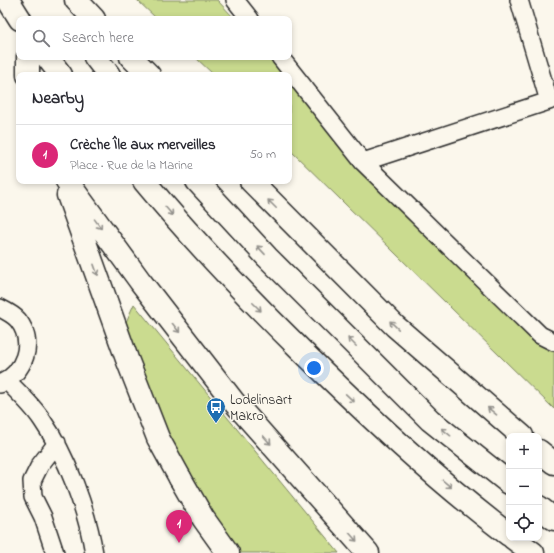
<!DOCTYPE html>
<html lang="en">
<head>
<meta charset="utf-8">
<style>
	:root { --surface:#fff; --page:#f2f2f3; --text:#2b2b33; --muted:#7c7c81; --line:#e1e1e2; --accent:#db2777 }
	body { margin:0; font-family:"Indie Flower",sans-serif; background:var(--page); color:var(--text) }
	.controls { position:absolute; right:12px; bottom:12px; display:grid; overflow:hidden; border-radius:8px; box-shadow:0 2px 6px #0003 }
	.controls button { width:36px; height:36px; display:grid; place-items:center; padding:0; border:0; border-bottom:1px solid var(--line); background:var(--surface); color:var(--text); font:20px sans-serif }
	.you { position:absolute; left:314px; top:368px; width:14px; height:14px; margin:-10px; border:3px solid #fff; border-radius:50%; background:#1a73e8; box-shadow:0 0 0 6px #1a73e833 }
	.badge { display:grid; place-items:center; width:26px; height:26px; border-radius:50%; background:var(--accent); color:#fff; font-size:13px; font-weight:700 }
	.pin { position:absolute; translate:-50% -33px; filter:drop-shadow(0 1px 2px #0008) }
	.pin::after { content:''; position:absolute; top:21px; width:14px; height:12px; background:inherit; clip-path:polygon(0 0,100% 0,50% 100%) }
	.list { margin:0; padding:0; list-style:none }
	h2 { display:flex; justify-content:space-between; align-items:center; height:52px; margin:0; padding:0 16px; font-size:17px }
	h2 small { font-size:13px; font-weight:400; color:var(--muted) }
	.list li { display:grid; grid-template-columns:26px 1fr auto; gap:12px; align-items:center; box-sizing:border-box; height:60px; padding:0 16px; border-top:1px solid var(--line) }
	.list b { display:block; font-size:15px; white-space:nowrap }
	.list p { margin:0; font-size:13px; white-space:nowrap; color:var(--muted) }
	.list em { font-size:13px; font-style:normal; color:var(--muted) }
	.icon { flex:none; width:22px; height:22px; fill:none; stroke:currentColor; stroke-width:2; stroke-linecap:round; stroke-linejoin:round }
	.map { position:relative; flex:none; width:554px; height:553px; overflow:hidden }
	.search { position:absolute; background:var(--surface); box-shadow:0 2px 6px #0003; left:16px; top:16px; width:276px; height:44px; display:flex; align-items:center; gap:10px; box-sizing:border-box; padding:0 14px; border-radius:8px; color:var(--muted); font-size:15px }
	.panel { position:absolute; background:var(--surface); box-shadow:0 2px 6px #0003; left:16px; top:72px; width:276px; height:112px; border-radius:8px }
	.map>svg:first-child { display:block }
	.green { fill:#cadb8f; stroke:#7a835d }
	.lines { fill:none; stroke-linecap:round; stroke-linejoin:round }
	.lane-casing { stroke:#2b2b2b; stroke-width:20 }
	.street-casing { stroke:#2b2b2b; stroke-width:25 }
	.highway-casing { stroke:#2b2b2b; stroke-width:25 }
	.lane { stroke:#fbf7ec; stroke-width:17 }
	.street { stroke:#fbf7ec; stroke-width:22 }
	.highway { stroke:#fbf7ec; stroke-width:22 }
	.oneway { stroke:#93918c }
	.labels { text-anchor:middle; stroke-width:3; stroke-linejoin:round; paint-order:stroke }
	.poi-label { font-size:14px; fill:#2b2b2b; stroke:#fbf7ec; text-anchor:start }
</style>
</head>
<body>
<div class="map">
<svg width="554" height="553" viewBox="0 0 554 553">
	<rect width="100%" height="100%" fill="#fbf7ec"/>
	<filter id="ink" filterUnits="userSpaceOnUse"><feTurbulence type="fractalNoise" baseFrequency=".025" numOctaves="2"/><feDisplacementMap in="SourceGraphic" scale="8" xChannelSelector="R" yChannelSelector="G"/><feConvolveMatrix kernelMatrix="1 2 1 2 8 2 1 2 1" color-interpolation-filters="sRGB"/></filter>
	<g filter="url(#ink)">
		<path class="green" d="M137 0H217L235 19H157Z
			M195 57H271L288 75H214Z
			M289 76 554 346V409L289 149Z
			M134 304 339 553H232L158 438 119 338Z"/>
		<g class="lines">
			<defs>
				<path id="lane" d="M235 0 250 19
					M280 57 363 162 540 335 554 342
					M363 162 549 101 519 0
					M0 308C6 311 14 315 18 320 36 343 24 373 0 384
					M7 381C19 393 33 406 42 420 67 456 87 510 94 553
					M55 553 43 517 33 497 32 481 40 465 57 443"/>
				<path id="street" d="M180 478 203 518 228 553"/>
				<path id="highway" d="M8 0 20 19
					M76 0 94 19
					M47 57 61 75
					M95 57 109 75
					M131 57 149 75
					M28 75V57
					M67 181 140 281 233 401 368 553
					M144 181C193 240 246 296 301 350 367 415 435 479 509 535
					M197 181 267 257 430 420 509 483
					M251 181 395 326 522 436
					M68 195 127 359 158 438 180 478
					M539 451 554 463
					M539 507 554 519
					M513 538 533 553"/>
			</defs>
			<use href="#lane" class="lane-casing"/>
			<use href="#street" class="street-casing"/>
			<use href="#highway" class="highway-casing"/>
			<use href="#lane" class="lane"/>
			<use href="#street" class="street"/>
			<use href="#highway" class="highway"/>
		</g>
		<defs><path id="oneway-shaft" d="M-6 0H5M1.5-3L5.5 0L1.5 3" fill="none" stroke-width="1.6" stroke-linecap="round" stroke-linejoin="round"/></defs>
		<g class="oneway">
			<use href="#oneway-shaft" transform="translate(272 204) rotate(-135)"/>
			<use href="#oneway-shaft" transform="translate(169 211) rotate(50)"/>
			<use href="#oneway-shaft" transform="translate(98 224) rotate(54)"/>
			<use href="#oneway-shaft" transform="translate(261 250) rotate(-133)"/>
			<use href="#oneway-shaft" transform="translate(96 270) rotate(70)"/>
			<use href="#oneway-shaft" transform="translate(257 307) rotate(45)"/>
			<use href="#oneway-shaft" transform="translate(394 325) rotate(-136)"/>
			<use href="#oneway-shaft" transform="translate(176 328) rotate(52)"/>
			<use href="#oneway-shaft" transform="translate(352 342) rotate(-135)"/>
			<use href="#oneway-shaft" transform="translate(350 398) rotate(43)"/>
			<use href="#oneway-shaft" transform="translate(492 411) rotate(-140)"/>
			<use href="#oneway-shaft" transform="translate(446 432) rotate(-141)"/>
			<use href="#oneway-shaft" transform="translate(267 440) rotate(48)"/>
			<use href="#oneway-shaft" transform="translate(447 484) rotate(40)"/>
			<use href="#oneway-shaft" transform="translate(353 537) rotate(48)"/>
		</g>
	</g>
	<defs>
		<symbol id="bus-pin" viewBox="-11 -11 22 30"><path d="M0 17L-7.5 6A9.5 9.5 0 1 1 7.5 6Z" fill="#1f6fb2" stroke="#fbf7ec"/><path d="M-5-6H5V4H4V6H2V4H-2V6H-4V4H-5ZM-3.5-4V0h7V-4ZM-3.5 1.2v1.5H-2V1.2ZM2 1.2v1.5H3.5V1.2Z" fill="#fff"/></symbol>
	</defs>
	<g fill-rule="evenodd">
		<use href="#bus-pin" x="205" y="396" width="22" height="30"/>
	</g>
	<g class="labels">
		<g class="poi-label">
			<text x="230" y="404">Lodelinsart<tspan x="230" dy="16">Makro</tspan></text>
		</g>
	</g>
</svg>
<div class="controls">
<button>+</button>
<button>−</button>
<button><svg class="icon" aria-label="locate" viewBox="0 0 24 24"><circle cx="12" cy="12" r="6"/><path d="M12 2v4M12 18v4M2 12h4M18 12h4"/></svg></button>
</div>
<div class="you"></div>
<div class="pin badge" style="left:179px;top:543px">1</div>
<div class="search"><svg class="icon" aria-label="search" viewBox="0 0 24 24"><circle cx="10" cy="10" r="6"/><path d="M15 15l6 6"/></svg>Search here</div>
<section class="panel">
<h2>Nearby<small></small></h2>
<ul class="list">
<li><span class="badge">1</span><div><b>Crèche Île aux merveilles</b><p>Place · Rue de la Marine</p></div><em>50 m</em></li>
</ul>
</section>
</div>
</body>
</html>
